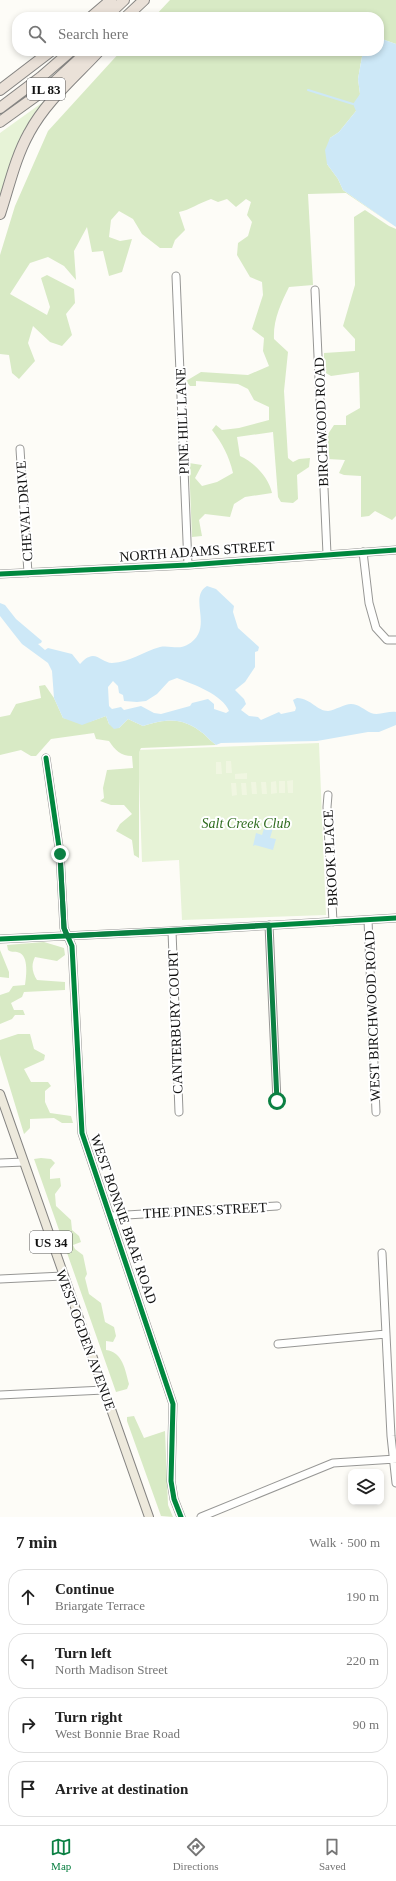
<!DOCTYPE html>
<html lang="en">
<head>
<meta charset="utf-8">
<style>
	:root { --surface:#fff; --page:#f2f2f2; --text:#222; --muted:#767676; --line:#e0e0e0; --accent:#0b8043 }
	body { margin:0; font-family:Georgia,serif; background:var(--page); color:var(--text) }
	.controls { position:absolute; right:12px; bottom:12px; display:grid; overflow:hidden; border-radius:8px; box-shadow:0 2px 6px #0003 }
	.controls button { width:36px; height:36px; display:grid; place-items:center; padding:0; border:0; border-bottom:1px solid var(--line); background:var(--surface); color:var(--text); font:20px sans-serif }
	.stop { position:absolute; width:12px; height:12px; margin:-9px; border:3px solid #0b8043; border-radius:50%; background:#fff }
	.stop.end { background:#0b8043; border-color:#fff; box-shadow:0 1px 4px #0008 }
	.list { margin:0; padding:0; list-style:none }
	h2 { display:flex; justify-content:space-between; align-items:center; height:52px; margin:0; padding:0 16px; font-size:17px }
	h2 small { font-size:13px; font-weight:400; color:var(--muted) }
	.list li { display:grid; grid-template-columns:26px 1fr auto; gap:12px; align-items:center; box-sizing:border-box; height:56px; margin:0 8px 8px; padding:0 8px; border:1px solid var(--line); border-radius:16px }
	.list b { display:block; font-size:15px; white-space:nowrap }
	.list p { margin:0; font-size:13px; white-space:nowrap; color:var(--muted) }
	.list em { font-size:13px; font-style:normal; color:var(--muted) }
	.icon { flex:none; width:22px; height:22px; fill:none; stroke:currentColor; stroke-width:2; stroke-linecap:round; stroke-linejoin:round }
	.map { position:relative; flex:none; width:396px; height:1517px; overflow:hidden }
	.search { position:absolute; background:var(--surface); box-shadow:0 2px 6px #0003; left:12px; right:12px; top:12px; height:44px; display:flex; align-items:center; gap:10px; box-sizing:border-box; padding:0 14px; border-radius:16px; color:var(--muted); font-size:15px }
	.sheet { height:308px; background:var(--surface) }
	nav { display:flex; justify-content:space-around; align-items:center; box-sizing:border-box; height:56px; border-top:1px solid var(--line); background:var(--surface); font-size:11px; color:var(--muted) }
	nav a { display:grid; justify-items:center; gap:2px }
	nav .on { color:var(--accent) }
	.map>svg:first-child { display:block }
	.green { fill:#e7f3d7 }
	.forest { fill:#d8eac5 }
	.pitch { fill:#f0f6e1 }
	.water { fill:#cde8f7; fill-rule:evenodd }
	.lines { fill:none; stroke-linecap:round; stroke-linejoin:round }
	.stream { stroke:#cde8f7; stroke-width:2 }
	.minor-casing { stroke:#979795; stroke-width:9 }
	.major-casing { stroke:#858482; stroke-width:10 }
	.highway-casing { stroke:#858482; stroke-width:12 }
	.minor { stroke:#fffffe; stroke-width:7 }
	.major { stroke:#ede9dc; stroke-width:8 }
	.highway { stroke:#eae1d8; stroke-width:10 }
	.cycleway-casing { stroke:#fff; stroke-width:8 }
	.cycleway { stroke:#00873e; stroke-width:5 }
	.route { stroke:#0b8043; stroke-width:5 }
	.labels { text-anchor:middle; stroke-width:4; stroke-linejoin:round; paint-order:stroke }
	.shield { fill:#fff; stroke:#585858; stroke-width:1 }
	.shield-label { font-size:13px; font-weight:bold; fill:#111 }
	.street-label { font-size:14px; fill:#111; stroke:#fff }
	.park-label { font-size:14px; font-style:italic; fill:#2f6b1f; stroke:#fff }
</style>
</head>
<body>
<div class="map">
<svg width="396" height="1517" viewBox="0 0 396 1517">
	<rect width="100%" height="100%" fill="#fdfcf7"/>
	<path class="green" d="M50 97 27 126 18 142 0 198V133Z
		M319 743 326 915 182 920 179 860 142 862 138 750Z"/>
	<path class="forest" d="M170 0H396V44L379 38V17H154Z
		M121 51H363L358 79 360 94 356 111 339 132 330 138 327 164 338 179 343 190 396 227 346 193 308 194 313 285 289 287C281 303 273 320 274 339L288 352 284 391 288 458 293 462 299 459 310 458 309 467 297 475 298 499 293 503 281 502 278 497 273 432 237 437 240 456C254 462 269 478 272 493L245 497 234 504 230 517 205 514 199 520 202 536 192 537 189 463 202 465 195 478 202 486 217 482 233 473C229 456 222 443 212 430L216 425 222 430 239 428 269 420V407L254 400 248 389 238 384 196 381V386H190L186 381 201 372 248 375 269 366 263 351 264 338 252 329 263 295 262 282 250 277 237 255 238 243 248 236 252 222 247 215 251 202 246 199 236 207 227 199 218 202 211 199C199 203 190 210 179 212L185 230 175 240 172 248H160L142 234 133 219 119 211 111 220 109 237 120 241 132 239 122 272 109 276 103 251 92 252 87 227 74 251 76 280 64 266 48 257 30 263 10 294 47 315 50 307 41 278 47 275 74 289 75 303 66 314 72 335 62 346 50 342 33 326 28 343 35 361 19 379 12 373 9 355 0 354V255L15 206 48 131Z
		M365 210 389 226 396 229V516L392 520 375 511 369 516 361 517V476L344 475 339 473 345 460 328 459V434L334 425H346V416L360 408 359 372 331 376 324 372V353L355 351V339L343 326 355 285 354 217Z
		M45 685 54 698 63 718 89 722 106 716 109 724 119 728 128 719 143 726C168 718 183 717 204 734 208 738 212 742 216 745L141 748 139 752V858L134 855 132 840 116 831 120 824 132 814 124 805H111L100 801 104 798 103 788 107 770 133 768 132 756C121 756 115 750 109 741L96 739 94 733 51 739 36 756H31L21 750 0 755V717L10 715 16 704 41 698 39 686Z
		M44 942 64 948 65 955 57 961 35 957C31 965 32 972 37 980L65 982V990L24 992 22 997 11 1003 14 1010H23L25 1015H15L12 1019 0 1024V995L9 992 13 986 25 985C26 977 29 958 20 953 16 951 12 953 8 950L7 945Z
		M0 950 9 972V978L0 977Z
		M18 1034H30L34 1049 45 1055 44 1060 24 1069 31 1082H48L51 1086 45 1091V1102L50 1113 71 1116 73 1123H62L54 1118 30 1119V1128L24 1134 0 1055V1040Z
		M41 1158 51 1159 55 1163 50 1169V1179L60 1178 61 1186 55 1194 56 1206 71 1220 72 1230 79 1236 81 1242 73 1245 75 1249 83 1255 87 1274 85 1278 89 1294 101 1303 105 1322 114 1327 116 1336 113 1342 106 1341V1350C123 1352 125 1370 129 1384L127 1389 116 1392 34 1159Z
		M134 1416 144 1438 165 1431 168 1505 173 1517 161 1516 127 1421V1417Z"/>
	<path class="pitch" d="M226 761H231L232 773H226Z
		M216 762H221L222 774H216Z
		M247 773V779H235V774Z
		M293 780V793H288L287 781Z
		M276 781 277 793 271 794V782Z
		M279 781H285V793H279Z
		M251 782H256L257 794H252Z
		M261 782H266L267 794H262Z
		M231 783H236L237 795 232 796Z
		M241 783H246L247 795H242Z"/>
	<path class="water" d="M379 38 396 44V227L343 190 338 179 327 164 325 150 330 138 339 132 356 111 353 104 360 94 358 79 363 51H379Z
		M207 586 216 589 234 606 233 612 238 628 259 647 258 651 255 652V667L245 682 235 690 244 699 246 704 241 710 249 716 258 717 261 720 279 712 281 714 295 711 296 708 293 700 297 698C312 699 317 711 328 711 336 710 344 704 351 704 359 704 364 710 371 713 378 716 388 711 396 712V725L379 732H368L317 741 221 743 216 745C212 742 208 738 204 734 183 717 168 718 143 726L128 719 119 728 114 729 109 724 106 716 82 725 63 718 54 698 52 671 48 663 22 644 14 634 0 616V603L5 605 16 619 42 641 41 643 38 644 45 650 48 648 72 654 80 664C82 662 85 658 89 657 97 653 103 663 112 663 131 662 142 652 160 647 169 645 179 650 187 645 216 629 187 598 207 586ZM177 678C193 684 223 695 229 711L226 713 214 709V704L208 699 192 703 190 706 161 714 154 713 141 706 124 710 121 707 112 709 109 706 108 687 113 681 118 686 119 693 123 695 124 701 137 702 146 701 157 694 169 681Z
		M265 825 273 828 270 838 276 839 273 850 255 845 253 846 256 833 262 835Z"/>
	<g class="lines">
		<path class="stream" d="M308 90 353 104"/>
		<defs>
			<path id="minor" d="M176 276 188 565
				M315 290 327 554
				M20 449 28 573
				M363 552 369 603 376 628 387 640H396
				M0 574 188 565 396 550
				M46 758 60 854 64 928 72 946 82 1133 173 1404 171 1481 174 1499 181 1517
				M328 795 327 807 333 922
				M368 920 376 1112
				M269 925 277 1101
				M172 931 179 1112
				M0 939 172 931 396 918
				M0 1163 24 1162
				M110 1216 277 1206
				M382 1253 391 1436 396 1483
				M0 1279 63 1276
				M278 1344 386 1334
				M0 1395 104 1390
				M201 1517 333 1463 396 1459"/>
			<path id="major" d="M0 1094 149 1517"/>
			<path id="highway" d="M91 17 111 0
				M106 17 124 0
				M126 17 144 0
				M0 90 51 51
				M0 108 41 77 71 51
				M0 122 50 86 88 51
				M0 214C9 187 15 158 29 133 46 101 75 77 99 51"/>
		</defs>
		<use href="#minor" class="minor-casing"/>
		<use href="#major" class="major-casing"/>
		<use href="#highway" class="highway-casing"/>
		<use href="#minor" class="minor"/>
		<use href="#major" class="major"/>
		<use href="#highway" class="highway"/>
		<defs>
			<path id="cycleway" d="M0 574 188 565 396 550
				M46 758 60 854 64 928 72 946 82 1133 173 1404 171 1481 174 1499 181 1517
				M0 939 172 931 396 918"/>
		</defs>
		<use href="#cycleway" class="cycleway-casing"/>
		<use href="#cycleway" class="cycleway"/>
	</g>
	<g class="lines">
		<path class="route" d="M60 854 64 928 67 936 269 925 277 1101"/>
	</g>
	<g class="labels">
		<g class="shield">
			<rect x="27" y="78" width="38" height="22" rx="3"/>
			<rect x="30" y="1231" width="42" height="22" rx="3"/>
		</g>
		<g class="shield-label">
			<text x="46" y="94">IL 83</text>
			<text x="51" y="1247">US 34</text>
		</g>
		<g class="street-label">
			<text transform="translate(182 421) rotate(-92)" y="5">PINE HILL LANE</text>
			<text transform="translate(321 422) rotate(-92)" y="5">BIRCHWOOD ROAD</text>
			<text transform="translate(24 511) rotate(-94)" y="5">CHEVAL DRIVE</text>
			<text transform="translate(197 551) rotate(-4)" y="5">NORTH ADAMS STREET</text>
			<text transform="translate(330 858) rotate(-93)" y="5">BROOK PLACE</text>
			<text transform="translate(372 1016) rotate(-92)" y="5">WEST BIRCHWOOD ROAD</text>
			<text transform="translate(175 1022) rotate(-92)" y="5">CANTERBURY COURT</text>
			<text transform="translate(205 1210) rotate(-3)" y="5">THE PINES STREET</text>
			<text transform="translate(124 1219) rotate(71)" y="5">WEST BONNIE BRAE ROAD</text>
			<text transform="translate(86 1340) rotate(70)" y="5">WEST OGDEN AVENUE</text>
		</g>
		<g class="park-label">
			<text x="246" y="828">Salt Creek Club</text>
		</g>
	</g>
</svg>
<div class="controls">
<button><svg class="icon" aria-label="layers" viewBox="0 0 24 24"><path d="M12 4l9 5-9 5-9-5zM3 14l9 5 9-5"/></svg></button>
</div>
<div class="stop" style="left:277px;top:1101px"></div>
<div class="stop end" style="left:60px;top:854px"></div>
<div class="search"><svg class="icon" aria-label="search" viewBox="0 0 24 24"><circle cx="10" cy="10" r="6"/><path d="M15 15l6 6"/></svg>Search here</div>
</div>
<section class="sheet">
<h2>7 min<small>Walk · 500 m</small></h2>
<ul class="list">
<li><svg class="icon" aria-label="ahead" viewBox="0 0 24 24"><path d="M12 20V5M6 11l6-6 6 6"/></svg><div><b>Continue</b><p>Briargate Terrace</p></div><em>190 m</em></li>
<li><svg class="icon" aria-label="left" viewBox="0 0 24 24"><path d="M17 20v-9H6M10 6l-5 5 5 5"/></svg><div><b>Turn left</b><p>North Madison Street</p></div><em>220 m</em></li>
<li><svg class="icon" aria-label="right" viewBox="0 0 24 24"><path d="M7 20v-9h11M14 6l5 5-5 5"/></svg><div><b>Turn right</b><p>West Bonnie Brae Road</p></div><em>90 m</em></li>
<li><svg class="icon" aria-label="arrive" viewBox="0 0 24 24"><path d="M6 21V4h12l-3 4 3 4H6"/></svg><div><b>Arrive at destination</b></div></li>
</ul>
</section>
<nav>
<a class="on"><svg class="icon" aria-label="map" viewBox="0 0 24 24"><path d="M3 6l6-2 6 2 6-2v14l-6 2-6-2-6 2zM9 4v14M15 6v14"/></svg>Map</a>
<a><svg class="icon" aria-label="directions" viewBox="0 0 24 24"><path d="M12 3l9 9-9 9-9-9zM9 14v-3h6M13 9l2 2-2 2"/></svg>Directions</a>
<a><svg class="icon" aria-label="saved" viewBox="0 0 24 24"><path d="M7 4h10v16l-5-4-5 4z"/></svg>Saved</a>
</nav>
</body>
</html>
